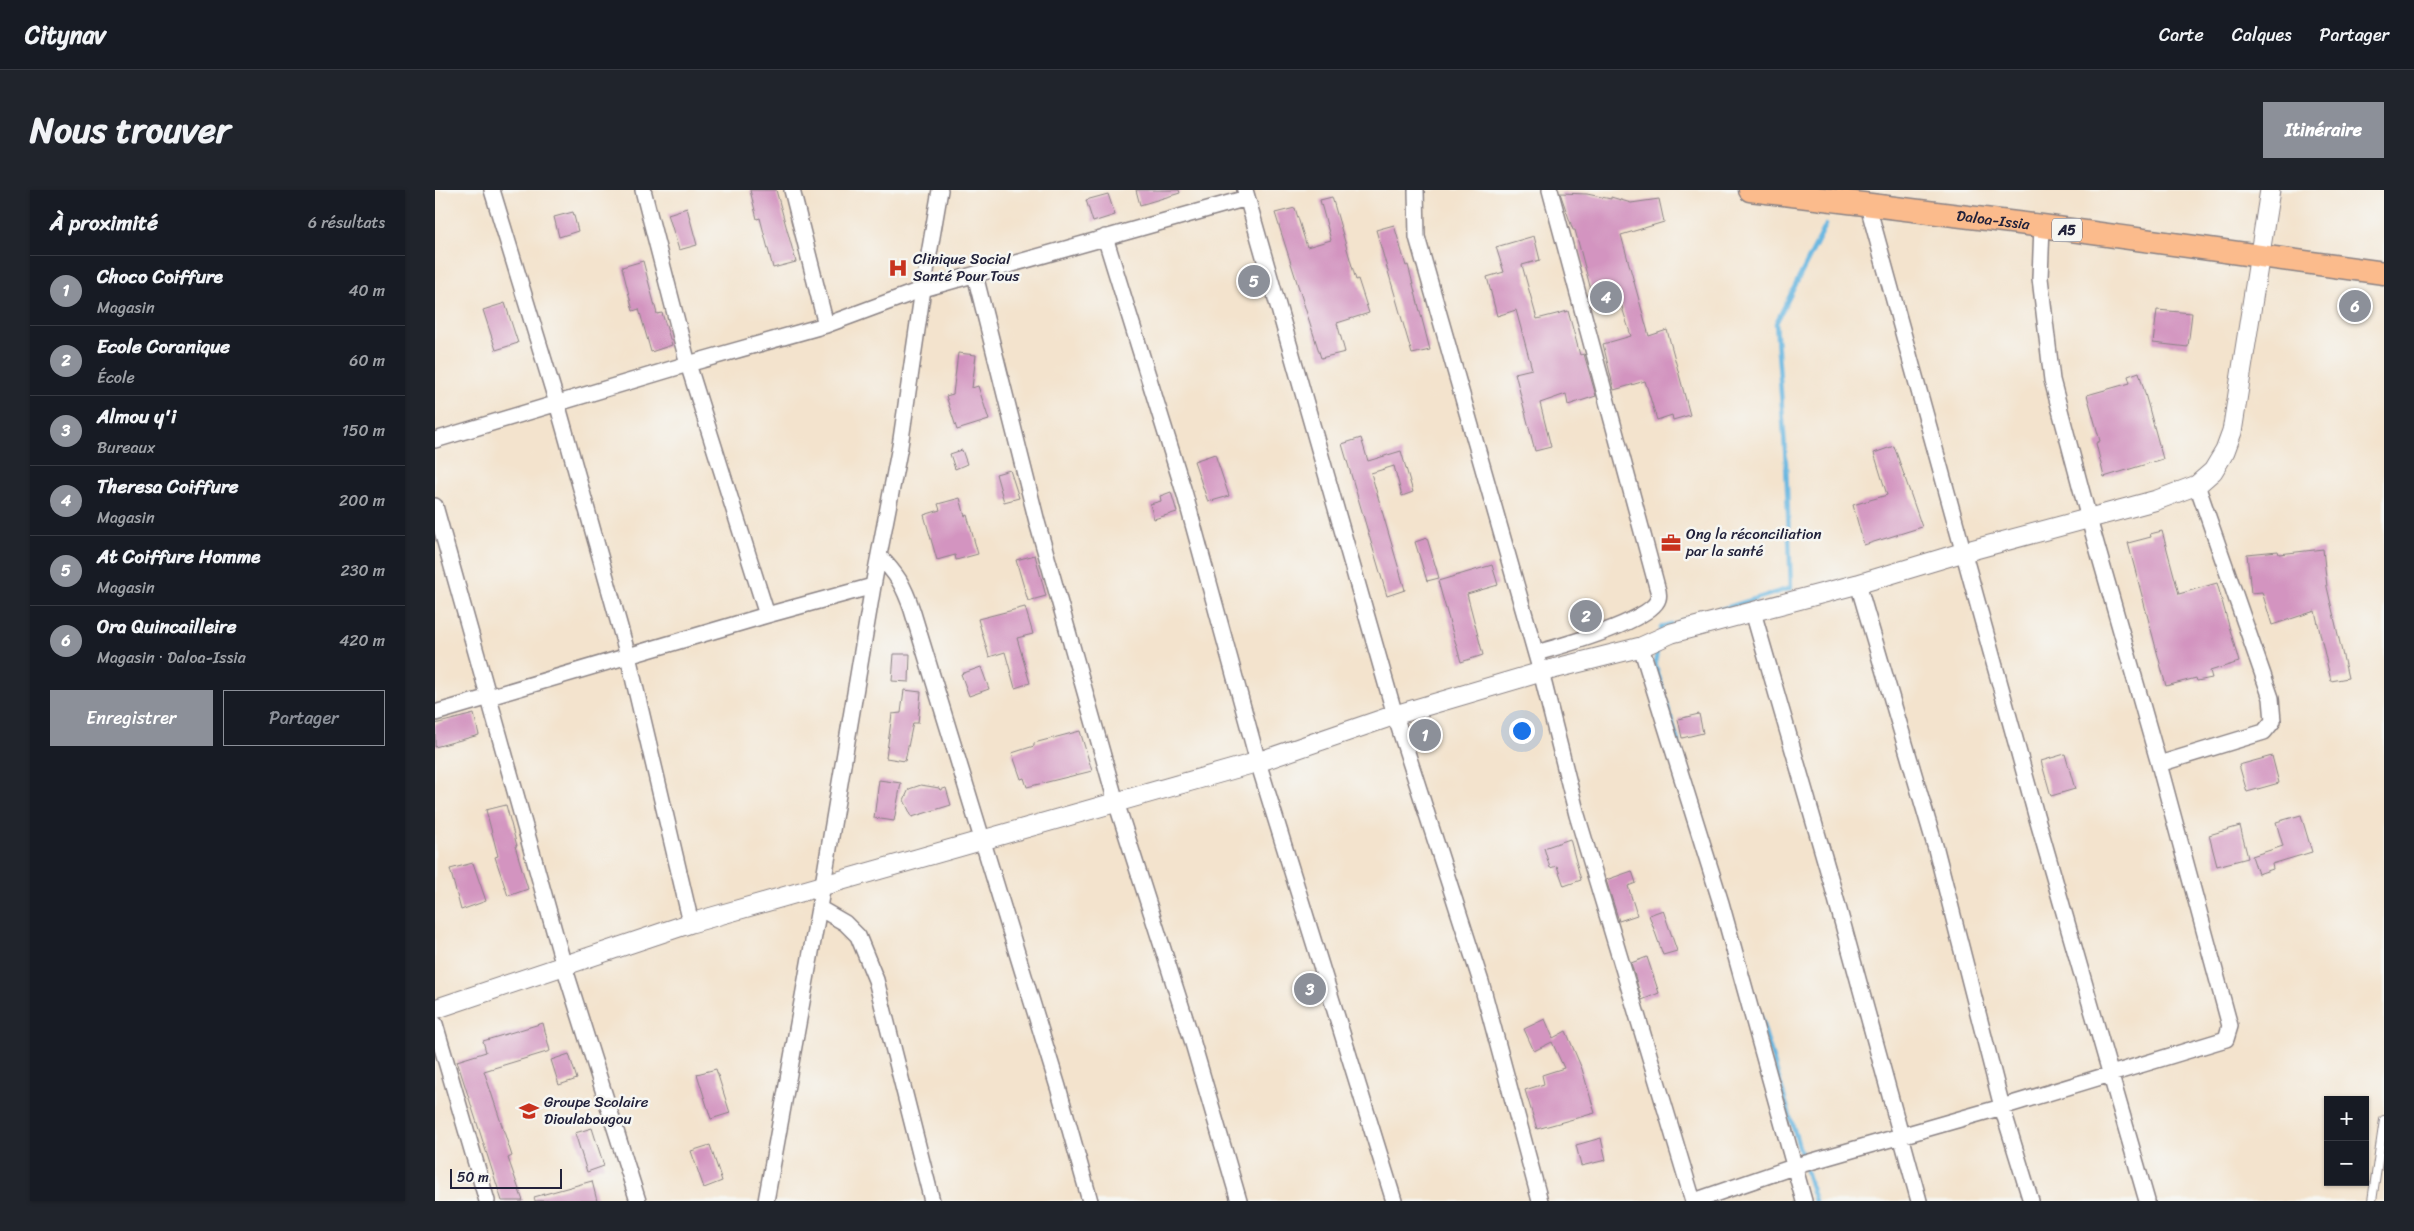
<!DOCTYPE html>
<html lang="fr">
<head>
<meta charset="utf-8">
<style>
	:root { --surface:#171b24; --page:#20242c; --text:#f1f3f6; --muted:#9ea1a6; --line:#363941; --accent:#8c9099 }
	body { margin:0; font-family:Sriracha,sans-serif; background:var(--page); color:var(--text) }
	.controls { position:absolute; right:15px; bottom:15px; display:grid; overflow:hidden; border-radius:0px; box-shadow:0 1px 4px #0004 }
	.controls button { width:45px; height:45px; display:grid; place-items:center; padding:0; border:0; border-bottom:1px solid var(--line); background:var(--surface); color:var(--text); font:25px sans-serif }
	.scale { position:absolute; left:15px; bottom:12px; width:112px; box-sizing:border-box; padding-left:5px; border:2px solid #22223b; border-top:0; font-size:14px; line-height:18px; white-space:nowrap; color:#22223b; -webkit-text-stroke:4px #f6f6f2; paint-order:stroke }
	.you { position:absolute; left:1086px; top:540px; width:18px; height:18px; margin:-12px; border:4px solid #fff; border-radius:50%; background:#1a73e8; box-shadow:0 0 0 8px #1a73e833 }
	.badge { display:grid; place-items:center; width:32px; height:32px; border-radius:50%; background:var(--accent); color:#fff; font-size:16px; font-weight:700 }
	.pin { position:absolute; translate:-50% -50%; border:2px solid #fff; box-shadow:0 1px 5px #0006 }
	.list { margin:0; padding:0; list-style:none }
	h2 { display:flex; justify-content:space-between; align-items:center; height:65px; margin:0; padding:0 20px; font-size:21px }
	h2 small { font-size:16px; font-weight:400; color:var(--muted) }
	.list li { display:grid; grid-template-columns:32px 1fr auto; gap:15px; align-items:center; box-sizing:border-box; height:70px; padding:0 20px; border-top:1px solid var(--line) }
	.list b { display:block; font-size:19px; white-space:nowrap }
	.list p { margin:0; font-size:16px; white-space:nowrap; color:var(--muted) }
	.list em { font-size:16px; font-style:normal; color:var(--muted) }
	.actions { display:flex; gap:10px; padding:15px 20px }
	.actions a { flex:1; padding:11px 0; border:1px solid var(--accent); border-radius:0px; text-align:center; font-size:18px; color:var(--accent) }
	.actions .main { background:var(--accent); color:#fff }
	.map { position:relative; flex:none; width:1949px; height:1011px; overflow:hidden; border-radius:0px }
	header { display:flex; align-items:center; gap:30px; box-sizing:border-box; height:70px; padding:0 25px; background:var(--surface); border-bottom:1px solid var(--line) }
	header strong { font-size:24px }
	nav { display:flex; gap:28px; margin-inline-start:auto; font-size:18px }
	.intro { display:flex; align-items:center; justify-content:space-between; box-sizing:border-box; height:120px; padding:0 30px }
	h1 { margin:0; font-size:35px }
	.button { padding:12px 22px; border-radius:0px; background:var(--accent); color:#fff; font-size:18px; font-weight:700 }
	main { display:flex; gap:30px; padding:0 30px }
	aside { flex:1; background:var(--surface); border-radius:0px; box-shadow:0 1px 4px #0004 }
	.map>svg:first-child { display:block }
	.lines { fill:none; stroke-linecap:round; stroke-linejoin:round }
	.stream { stroke:#66b6e0; stroke-width:4.5 }
	.building { fill:#d394c0 }
	.service-casing { stroke:#8a8284; stroke-width:10 }
	.minor-casing { stroke:#8a8284; stroke-width:18 }
	.tertiary-casing { stroke:#8a8284; stroke-width:21 }
	.primary-casing { stroke:#8a8284; stroke-width:25 }
	.service { stroke:#fff; stroke-width:8 }
	.minor { stroke:#fff; stroke-width:15 }
	.tertiary { stroke:#fff; stroke-width:19 }
	.primary { stroke:#fbbb8c; stroke-width:22 }
	.labels { text-anchor:middle; stroke-width:5; stroke-linejoin:round; paint-order:stroke }
	.shield { fill:#f6f6f2; stroke:#626272; stroke-width:1 }
	.shield-label { font-size:14px; font-weight:bold; fill:#22223b }
	.street-label { font-size:15px; fill:#22223b; stroke:#f6f6f2 }
	.poi-label { font-size:15px; fill:#22223b; stroke:#f6f6f2; text-anchor:start }
</style>
</head>
<body>
<header>
<strong>Citynav</strong>
<nav><a>Carte</a><a>Calques</a><a>Partager</a></nav>
</header>
<div class="intro"><h1>Nous trouver</h1><a class="button">Itinéraire</a></div>
<main>
<aside>
<h2>À proximité<small>6 résultats</small></h2>
<ul class="list">
<li><span class="badge">1</span><div><b>Choco Coiffure</b><p>Magasin</p></div><em>40 m</em></li>
<li><span class="badge">2</span><div><b>Ecole Coranique</b><p>École</p></div><em>60 m</em></li>
<li><span class="badge">3</span><div><b>Almou y'i</b><p>Bureaux</p></div><em>150 m</em></li>
<li><span class="badge">4</span><div><b>Theresa Coiffure</b><p>Magasin</p></div><em>200 m</em></li>
<li><span class="badge">5</span><div><b>At Coiffure Homme</b><p>Magasin</p></div><em>230 m</em></li>
<li><span class="badge">6</span><div><b>Ora Quincailleire</b><p>Magasin · Daloa-Issia</p></div><em>420 m</em></li>
</ul>
<div class="actions"><a class="main">Enregistrer</a><a>Partager</a></div>
</aside>
<div class="map">
<svg width="1949" height="1011" viewBox="0 0 1949 1011">
	<rect width="100%" height="100%" fill="#f6f6f2"/>
	<filter id="ink" filterUnits="userSpaceOnUse"><feTurbulence type="fractalNoise" baseFrequency=".02" numOctaves="2"/><feDisplacementMap in="SourceGraphic" scale="10" xChannelSelector="R" yChannelSelector="G"/><feConvolveMatrix kernelMatrix="1 2 1 2 8 2 1 2 1" color-interpolation-filters="sRGB"/></filter>
	<filter id="wash" filterUnits="userSpaceOnUse"><feTurbulence type="fractalNoise" baseFrequency=".0096" numOctaves="4" result="noise"/><feDisplacementMap in="SourceGraphic" scale="20" xChannelSelector="R" yChannelSelector="G"/><feGaussianBlur stdDeviation="1.12" result="paint"/><feColorMatrix in="noise" values="0 0 0 0 0 0 0 0 0 0 0 0 0 0 0 0 0 1.4 0 .05"/><feComposite in="paint" operator="in"/></filter>
	<g filter="url(#wash)">
		<rect width="100%" height="100%" fill="#f3e3cd"/>
		<g class="lines">
			<path class="stream" d="M1244 432 1356 398 1351 273 1341 133 1391 35
				M1225 443 1226 437 1236 434
				M1223 456 1220 473 1246 562
				M1325 825 1380 1011"/>
		</g>
		<g id="blocks">
			<path class="building" d="M315 0H341L361 72 338 78 325 28 322 29Z
				M701 0H744L745 3 705 15Z
				M1125 3 1152 4 1176 9V7L1196 13 1224 9 1229 32 1186 45 1214 146 1232 140 1255 225 1238 230 1237 225 1222 230 1210 191 1179 200 1168 154 1196 146 1186 114 1174 118 1172 111 1160 115 1140 40H1138Z
				M673 4 680 25 658 32 651 10Z
				M897 7 921 90 923 89 934 123 902 133 910 162 886 168 840 23 860 18 872 57 896 50 885 10Z
				M252 18 262 55 244 60 233 24Z
				M138 22 143 41 124 47 119 27Z
				M959 35 971 76 973 75 995 160 977 164 941 40Z
				M1099 46 1105 70 1087 75 1102 129 1133 121 1145 165 1149 164 1161 206 1133 215 1131 204 1105 213 1116 257 1100 261 1080 183 1097 179 1081 120 1062 126 1052 87 1069 82 1061 57Z
				M208 71 222 124 227 123 237 155 216 162 204 119 198 121 187 77Z
				M70 113 83 153 61 160 48 120Z
				M1722 120 1757 123 1753 157 1718 153Z
				M523 163 541 165 537 198 543 196 554 230 522 240 511 206 518 204Z
				M1704 182 1728 269 1669 287 1661 253 1665 251 1652 205 1695 193 1693 186Z
				M926 248 933 271 966 261 978 302 967 306 959 276 936 283 970 400 952 406 907 254Z
				M1459 256 1487 337 1429 355 1418 315 1452 305 1439 263Z
				M527 260 532 274 520 279 515 264Z
				M780 264 794 306 773 312 759 271Z
				M575 280 584 308 569 312 561 284Z
				M736 302 742 322 719 329 715 314 726 311 725 306Z
				M525 308 530 326 532 325 543 364 521 370 520 365 502 370 489 325 505 320 503 314Z
				M1727 341 1744 404 1782 393 1804 472 1775 481 1777 488 1762 491 1761 488 1731 496 1693 353 1716 347 1715 344Z
				M992 348 1004 388 992 391 980 352Z
				M1888 359 1892 397 1913 488 1896 491 1880 421 1837 435 1827 402 1816 403 1812 364 1843 361 1844 364Z
				M600 365 611 406 593 411 581 370Z
				M1057 375 1063 395 1032 404 1048 465 1026 472 1003 391Z
				M590 417 598 444 582 448 595 493 580 498 570 462 554 467 543 429Z
				M459 464H475L474 492 457 491Z
				M546 477 554 499 534 506 526 484Z
				M469 500 486 502 483 533H478L470 571 451 568 457 524 466 523Z
				M39 524 44 545 0 557V534Z
				M1264 524 1268 543 1247 548 1243 529Z
				M645 541 657 581 592 597 589 588 586 589 577 563 599 556V553Z
				M1630 564 1640 599 1616 606 1606 571Z
				M1837 566 1844 593 1812 602 1804 575Z
				M444 590 466 593 459 631 439 628Z
				M486 595 504 598 505 600 511 598 516 615 477 627 469 610 474 599Z
				M71 615 82 656H80L93 699 73 706 60 667 63 666 51 620Z
				M1866 625 1877 662 1837 674 1838 679 1823 684 1817 666 1848 656 1841 632Z
				M1805 636 1813 668 1782 676 1774 645Z
				M1135 649 1146 690 1129 696 1122 676 1115 678 1109 658Z
				M38 673 51 711 26 720 15 679Z
				M1197 681 1201 693 1193 696 1202 725 1184 731 1171 690Z
				M1228 720 1242 761 1228 765 1214 725Z
				M1212 767 1224 803 1207 810 1196 773Z
				M1110 829 1118 848 1131 841 1147 879 1160 923 1102 939 1090 900 1109 894 1107 885 1129 878 1117 852 1099 861 1089 839Z
				M108 833 115 861 49 881 77 966 73 968 88 1011H67L22 871 51 862 48 851Z
				M134 864 142 889 124 895 116 870Z
				M281 879 295 923 276 929 262 884Z
				M157 938 169 976 152 982 140 943Z
				M1166 948 1171 970 1146 976 1141 955Z
				M275 955 287 991 269 998 256 961Z
				M157 991 162 1011H100L99 1007Z"/>
		</g>
	</g>
	<g filter="url(#ink)">
		<use href="#blocks" fill-opacity="0" stroke="#8a8284" stroke-width="1"/>
		<g class="lines">
			<defs>
				<path id="service" d="M1937 1011 1949 930"/>
				<path id="minor" d="M57 0 122 213 193 466 256 733
					M208 0 253 174 332 425
					M357 0 391 135
					M810 0 960 525 1046 792 1105 1011
					M981 0 982 47 1106 482 1142 625 1258 1011
					M1433 16 1601 625 1712 1011
					M670 47 750 305 823 572 959 1011
					M540 85 602 332 681 612 757 850 804 1011
					M0 250 253 174 391 135 488 99 812 8
					M0 316 129 776 203 1011
					M444 366C462 384 469 396 477 420L623 897 655 1011
					M1423 394 1501 659 1567 917 1596 1011
					M1318 422 1396 691 1484 1011
					M1206 457 1286 713 1369 1011
					M1101 463C1123 457 1217 431 1223 409 1224 406 1223 400 1222 397L1115 0
					M0 523 332 425 438 396
					M1724 574 1829 542 1838 531 1836 508 1762 295
					M384 718 410 733 423 746 441 790 497 1011
					M0 834 52 1011
					M331 1011 384 718 438 396 465 256 488 99 505 0
					M1259 1011 1361 976 1567 917 1791 849 1795 836 1724 574 1654 329 1617 190 1605 88 1607 36"/>
				<path id="tertiary" d="M0 819 256 733 823 572 960 525 1106 482 1206 457 1237 443 1423 394 1529 362 1722 310 1762 295 1778 281 1790 261 1797 242 1835 0"/>
				<g id="primary">
					<path id="s1" d="M1315 0 1607 36 1949 83"/>
				</g>
			</defs>
			<use href="#service" class="service-casing"/>
			<use href="#minor" class="minor-casing"/>
			<use href="#tertiary" class="tertiary-casing"/>
			<use href="#primary" class="primary-casing"/>
			<use href="#service" class="service"/>
			<use href="#minor" class="minor"/>
			<use href="#tertiary" class="tertiary"/>
			<use href="#primary" class="primary"/>
		</g>
	</g>
	<defs>
		<symbol id="hospital-bare" viewBox="-9 -9 18 18"><path d="M-5-5h3v3.5h4V-5h3V5h-3V1.5h-4V5h-3Z" fill="#c8321e" stroke="#f6f6f2" stroke-width="2.5" paint-order="stroke"/></symbol>
		<symbol id="office-bare" viewBox="-9 -9 18 18"><path d="M-6-3h4V-5.5h4V-3h4V5H-6ZM-1-4.5V-3h2v-1.5ZM-6 0V1H6V0Z" fill="#c8321e" stroke="#f6f6f2" stroke-width="2.5" paint-order="stroke"/></symbol>
		<symbol id="school-bare" viewBox="-9 -9 18 18"><path d="M0-5L7-2L0 1L-7-2ZM-4 1L0 2.5L4 1V4Q0 6-4 4Z" fill="#c8321e" stroke="#f6f6f2" stroke-width="2.5" paint-order="stroke"/></symbol>
	</defs>
	<g fill-rule="evenodd">
		<use href="#hospital-bare" x="449" y="64" width="28" height="28"/>
		<use href="#office-bare" x="1222" y="339" width="28" height="28"/>
		<use href="#school-bare" x="80" y="907" width="28" height="28"/>
	</g>
	<g class="labels">
		<rect class="shield" x="1617" y="28.5" width="30" height="23" rx="4"/>
		<g class="shield-label">
			<text x="1632" y="45">A5</text>
		</g>
		<g class="street-label">
			<text dy="5" stroke="none"><textPath href="#s1" startOffset="245">Daloa-Issia</textPath></text>
		</g>
		<g class="poi-label">
			<text x="478" y="74">Clinique Social<tspan x="478" dy="17">Santé Pour Tous</tspan></text>
			<text x="1251" y="349">Ong la réconciliation<tspan x="1251" dy="17">par la santé</tspan></text>
			<text x="109" y="917">Groupe Scolaire<tspan x="109" dy="17">Dioulabougou</tspan></text>
		</g>
	</g>
</svg>
<div class="controls">
<button>+</button>
<button>−</button>
</div>
<div class="scale">50 m</div>
<div class="you"></div>
<div class="pin badge" style="left:990px;top:545px">1</div>
<div class="pin badge" style="left:1151px;top:426px">2</div>
<div class="pin badge" style="left:875px;top:799px">3</div>
<div class="pin badge" style="left:1171px;top:107px">4</div>
<div class="pin badge" style="left:819px;top:91px">5</div>
<div class="pin badge" style="left:1920px;top:116px">6</div>
</div>
</main>
</body>
</html>
